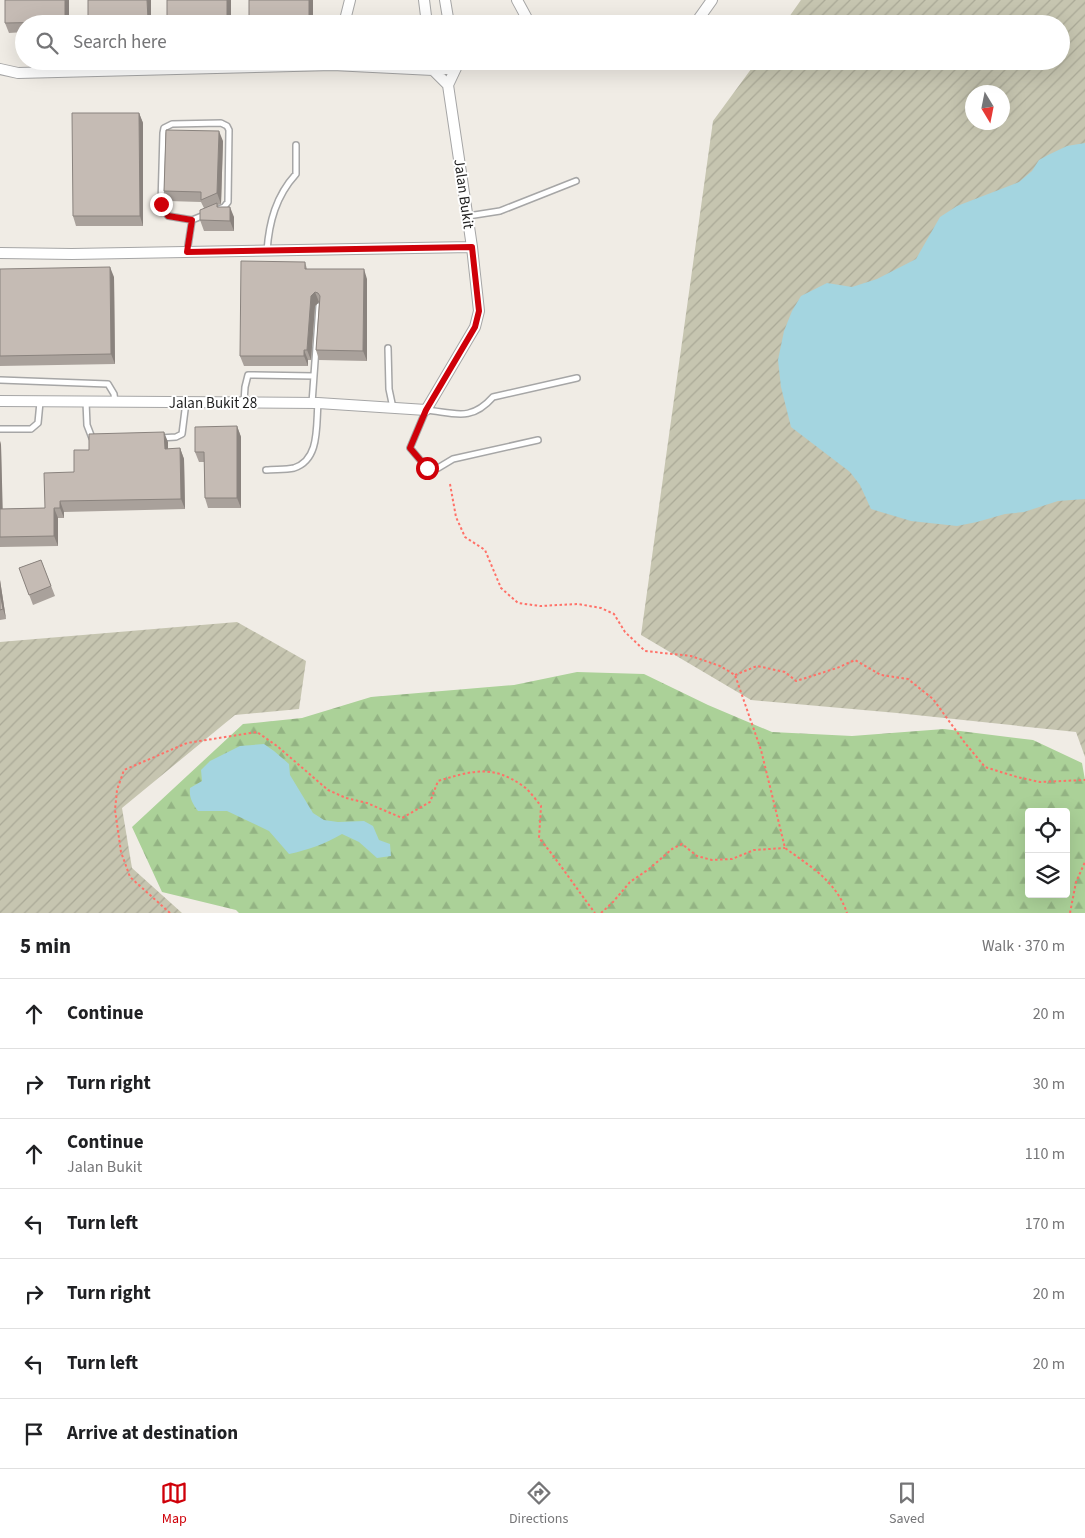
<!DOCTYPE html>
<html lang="en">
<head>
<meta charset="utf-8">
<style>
	:root { --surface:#fff; --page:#f6f6f6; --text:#202124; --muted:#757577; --line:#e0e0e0; --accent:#cf0009 }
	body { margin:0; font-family:"Source Sans 3",sans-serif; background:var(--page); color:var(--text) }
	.controls { position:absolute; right:15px; bottom:15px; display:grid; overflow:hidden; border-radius:5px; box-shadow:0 5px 20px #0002 }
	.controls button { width:45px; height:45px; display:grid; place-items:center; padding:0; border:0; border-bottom:1px solid var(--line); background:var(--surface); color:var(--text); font:25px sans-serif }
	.compass { position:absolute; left:965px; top:85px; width:45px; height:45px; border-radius:50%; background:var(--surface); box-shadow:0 5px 20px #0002; rotate:170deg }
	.stop { position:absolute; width:15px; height:15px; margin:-11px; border:4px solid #cf0009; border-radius:50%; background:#fff }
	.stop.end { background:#cf0009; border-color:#fff; box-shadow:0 1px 5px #0008 }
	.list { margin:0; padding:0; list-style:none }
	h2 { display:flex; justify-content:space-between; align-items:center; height:65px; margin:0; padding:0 20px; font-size:21px }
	h2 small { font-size:16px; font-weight:400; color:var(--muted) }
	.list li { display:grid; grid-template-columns:32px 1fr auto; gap:15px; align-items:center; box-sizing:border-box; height:70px; padding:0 20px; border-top:1px solid var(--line) }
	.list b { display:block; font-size:19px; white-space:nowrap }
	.list p { margin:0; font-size:16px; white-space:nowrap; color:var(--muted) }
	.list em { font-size:16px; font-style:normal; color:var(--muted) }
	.icon { flex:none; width:28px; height:28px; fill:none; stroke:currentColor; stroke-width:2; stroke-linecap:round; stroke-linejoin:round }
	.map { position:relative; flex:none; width:1085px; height:913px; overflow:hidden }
	.search { position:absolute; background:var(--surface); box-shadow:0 5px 20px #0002; left:15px; right:15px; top:15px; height:55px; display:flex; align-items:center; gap:12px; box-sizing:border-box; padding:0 18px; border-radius:28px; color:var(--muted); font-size:19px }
	.sheet { height:555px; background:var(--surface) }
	nav { display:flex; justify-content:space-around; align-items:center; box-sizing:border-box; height:70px; border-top:1px solid var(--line); background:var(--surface); font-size:14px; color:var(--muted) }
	nav a { display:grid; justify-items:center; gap:2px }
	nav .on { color:var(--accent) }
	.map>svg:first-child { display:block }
	.construction { fill:url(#construction-furrows); fill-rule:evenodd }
	.forest { fill:url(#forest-firs); fill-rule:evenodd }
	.water { fill:#a4d5e0 }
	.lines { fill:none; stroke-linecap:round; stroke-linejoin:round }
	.lane-casing { stroke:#a6a6a6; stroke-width:8 }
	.street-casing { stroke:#a6a6a6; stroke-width:12 }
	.path { stroke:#ff7168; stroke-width:2; stroke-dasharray:2.5 2.5; stroke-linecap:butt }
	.lane { stroke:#fff; stroke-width:5 }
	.street { stroke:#fff; stroke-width:10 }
	.wall { fill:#a9a19b }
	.shaded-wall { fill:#8a837e }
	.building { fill:#c5bbb4; stroke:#8a837e }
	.route { stroke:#cf0009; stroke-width:6 }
	.labels { text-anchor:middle; stroke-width:4; stroke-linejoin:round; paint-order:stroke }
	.street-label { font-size:15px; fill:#1f1f1f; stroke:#fff }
</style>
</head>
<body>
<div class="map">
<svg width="1085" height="913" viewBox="0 0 1085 913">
	<defs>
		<pattern id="construction-furrows" width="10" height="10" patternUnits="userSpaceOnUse" patternTransform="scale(1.25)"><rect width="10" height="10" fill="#c6c5b0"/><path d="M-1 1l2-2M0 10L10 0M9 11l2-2" fill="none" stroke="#aaa997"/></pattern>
		<pattern id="forest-firs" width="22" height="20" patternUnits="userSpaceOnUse" patternTransform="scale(1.25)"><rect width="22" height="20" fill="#abd198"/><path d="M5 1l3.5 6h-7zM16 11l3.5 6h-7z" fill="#93b383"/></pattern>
	</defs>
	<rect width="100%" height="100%" fill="#f0ece5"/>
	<path class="construction" d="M801 0H1085V757L1076 732 897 713 751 700 641 635 713 121 757 61H1061V24H784ZM972 92H1002V122H972Z
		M237 622 306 661 299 709 235 715 122 808 132 868 182 913H0V642Z"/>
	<path class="forest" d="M577 672 644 674 708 705 772 732 852 736 944 729 1033 740 1082 763 1085 780V913H239L236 910 162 892 132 827 243 724 302 718 371 697 514 685ZM1029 812H1066V894H1029Z"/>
	<path class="water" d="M1085 143V499L1058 501 1024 512 1005 514 977 522 957 526 911 521 871 509 860 485 850 472 791 427 781 387 778 360 784 331 792 311 801 296 827 283 852 287 877 279 916 259 940 217 957 206 1019 182 1032 171 1039 160 1048 155 1067 146Z
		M264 744 274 751 289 764 290 775 313 813 324 820 338 822 364 821 373 826 379 840 390 844 391 856 377 858 359 842 342 834C325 844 308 850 289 854L269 831 227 811H198C192 803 189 797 190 788L202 781 201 770 210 761 240 746Z"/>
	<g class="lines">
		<defs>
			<path id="lane" d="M221 123 227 126 229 130 228 202 224 207 192 220 168 216 161 204 163 133 164 128 172 124Z
				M468 216 500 211 576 181
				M267 251C269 222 276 196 296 174V145
				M187 252 192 220
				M388 348 389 389 393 408
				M0 380 108 384 114 394 115 402
				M86 402 87 425 92 438
				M244 402 245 387 248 375 314 376
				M312 403 319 306
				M0 429H31L38 423 40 402
				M160 438 176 437 182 434 186 402
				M538 440 453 459 438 468H427L410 448 426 410C455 413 471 422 493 397L577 378
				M266 470C275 469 285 470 294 468 320 460 316 426 318 403"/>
			<path id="street" d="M424 0 427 24
				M445 0 449 24
				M517 0 530 24
				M344 24 350 0
				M695 24 712 0
				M432 61 433 70 448 85
				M0 69 18 73 333 65 433 70 456 68
				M0 253 72 254 472 247
				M0 401 318 403 426 410 475 327 479 311 472 247 448 85 456 68 455 61"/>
		</defs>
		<use href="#lane" class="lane-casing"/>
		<use href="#street" class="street-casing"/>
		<path class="path" d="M450 484 456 517 465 537 485 550 501 588 518 603 540 606 578 604 601 608 614 614 625 632 645 651 691 656 720 666 735 675 761 750 785 848C811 867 836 881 847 913
			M735 675 757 666 785 672 796 681 837 668 855 660 881 675 908 679 933 699 965 743 985 767 1017 777 1040 782 1085 780
			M170 913 130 877 121 852 115 810 117 790 124 770 187 743 257 732 277 746 328 790 346 798 367 803 402 818 430 802 438 781C471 771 492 764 523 786 530 791 536 800 541 806L539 838C559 862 576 888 595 913
			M601 913 613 902 630 882 649 869 672 849 682 844 697 856 712 860 732 859 754 850 785 848
			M1070 913 1076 882 1085 862"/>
		<use href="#lane" class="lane"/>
		<use href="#street" class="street"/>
	</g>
	<path class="wall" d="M5 0H69V24H24V32L9 33 5 23Z
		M88 0H151V24H89L88 20Z
		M231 0V24H168L167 21Z
		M313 0V24H249V23Z
		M139 113 143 123V226H76L73 216Z
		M223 141 221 204 218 205V207L234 217V231H204L200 220 204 208 201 202 168 201 164 191Z
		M305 262 307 269 367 279V361L319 360 316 350 319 302 315 306 311 360H308V366H244L240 356Z
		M0 269 114 277 115 364 0 366Z
		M237 426 241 437V508H208L205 498 204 462H199L195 452Z
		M0 441 1 445 2 509 45 508 74 472 89 450 168 442V449L180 448 184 459 185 509 64 512V518H58V546L0 547Z
		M41 560 55 596 33 605 19 568Z
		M0 580 6 619 0 620Z"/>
	<path class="shaded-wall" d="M65 0H69V24H66L65 22Z
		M147 0H151V24H149L148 19Z
		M227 0H231V24H229L227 20Z
		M309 0H313V24H310L309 22Z
		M139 113 143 123V226L140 216Z
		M219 131 223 141 221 204 217 193Z
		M230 207 234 217V231L230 221Z
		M110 267 114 277 115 364 111 354Z
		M364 269 367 279V361L363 351Z
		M315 292 319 302 315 306 311 360 307 350 311 296Z
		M304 350 308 360V366L304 356Z
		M237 426 241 437V508L237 498Z
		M164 432 168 442V459L165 449Z
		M0 441 1 445 3 519 0 512Z
		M180 448 184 459 185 509 181 499Z
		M60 501 64 512V518L60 508Z
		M54 508 58 518V546L54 536Z
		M0 580 6 619 3 609 0 593Z"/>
	<path class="building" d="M5 0H65V22L5 23Z
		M88 0H147L148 19 88 20Z
		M167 0H227V20L167 21Z
		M249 0H309V22L249 23Z
		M72 113H139L140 216H73Z
		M166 130 219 131 217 193 201 200V192L164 191Z
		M217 203V207H230V221L200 220V210Z
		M241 261 305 262V269H364L363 351 316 350 320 296 318 293 315 292 311 296 307 350H304V356H240Z
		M110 267 111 354 0 356V269Z
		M237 426V498H205L204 452H195V427Z
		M164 432 165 449 180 448 181 499 60 501V508H54V536L0 537V509L45 508 44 473 74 472V450H89V434Z
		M41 560 51 586 29 595 19 568Z
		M0 593 3 609 0 610Z"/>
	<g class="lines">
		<path class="route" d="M161 204 168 216 192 220 187 252 472 247 479 311 475 327 426 410 410 448 427 468"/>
	</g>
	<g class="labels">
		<g class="street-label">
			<text transform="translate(464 194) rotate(82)" y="5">Jalan Bukit</text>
			<text x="213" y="408">Jalan Bukit 28</text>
		</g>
	</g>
</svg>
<div class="controls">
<button><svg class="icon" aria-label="locate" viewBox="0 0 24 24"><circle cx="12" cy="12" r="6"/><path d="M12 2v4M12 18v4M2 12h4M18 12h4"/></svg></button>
<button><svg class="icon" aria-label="layers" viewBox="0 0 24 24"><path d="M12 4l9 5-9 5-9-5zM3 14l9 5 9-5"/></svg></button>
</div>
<svg class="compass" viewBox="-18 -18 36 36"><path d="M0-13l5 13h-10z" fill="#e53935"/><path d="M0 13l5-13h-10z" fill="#757577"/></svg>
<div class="stop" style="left:427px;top:468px"></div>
<div class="stop end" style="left:161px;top:204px"></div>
<div class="search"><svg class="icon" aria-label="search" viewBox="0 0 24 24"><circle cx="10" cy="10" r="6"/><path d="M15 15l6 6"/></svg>Search here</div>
</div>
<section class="sheet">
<h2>5 min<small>Walk · 370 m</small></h2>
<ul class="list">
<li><svg class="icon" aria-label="ahead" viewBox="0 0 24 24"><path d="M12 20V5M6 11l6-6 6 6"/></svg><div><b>Continue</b></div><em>20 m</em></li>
<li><svg class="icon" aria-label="right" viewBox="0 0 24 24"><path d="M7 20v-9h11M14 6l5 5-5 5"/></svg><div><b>Turn right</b></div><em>30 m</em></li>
<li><svg class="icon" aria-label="ahead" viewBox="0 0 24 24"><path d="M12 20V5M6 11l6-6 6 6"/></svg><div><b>Continue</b><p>Jalan Bukit</p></div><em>110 m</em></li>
<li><svg class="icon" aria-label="left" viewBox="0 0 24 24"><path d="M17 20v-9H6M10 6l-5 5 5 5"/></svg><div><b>Turn left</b></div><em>170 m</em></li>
<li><svg class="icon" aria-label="right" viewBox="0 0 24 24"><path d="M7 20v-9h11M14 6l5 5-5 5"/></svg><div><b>Turn right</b></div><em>20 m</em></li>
<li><svg class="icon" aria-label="left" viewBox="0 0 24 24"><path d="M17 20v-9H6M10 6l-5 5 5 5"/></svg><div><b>Turn left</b></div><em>20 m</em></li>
<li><svg class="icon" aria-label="arrive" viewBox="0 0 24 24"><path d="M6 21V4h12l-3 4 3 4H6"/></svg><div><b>Arrive at destination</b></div></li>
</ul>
</section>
<nav>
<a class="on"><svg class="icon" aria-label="map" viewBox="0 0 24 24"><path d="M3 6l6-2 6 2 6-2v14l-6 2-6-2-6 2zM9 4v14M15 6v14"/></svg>Map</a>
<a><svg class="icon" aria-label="directions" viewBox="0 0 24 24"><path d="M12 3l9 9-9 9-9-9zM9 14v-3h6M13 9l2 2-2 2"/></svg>Directions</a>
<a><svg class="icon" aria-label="saved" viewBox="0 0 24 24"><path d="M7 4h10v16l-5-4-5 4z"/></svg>Saved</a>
</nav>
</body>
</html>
